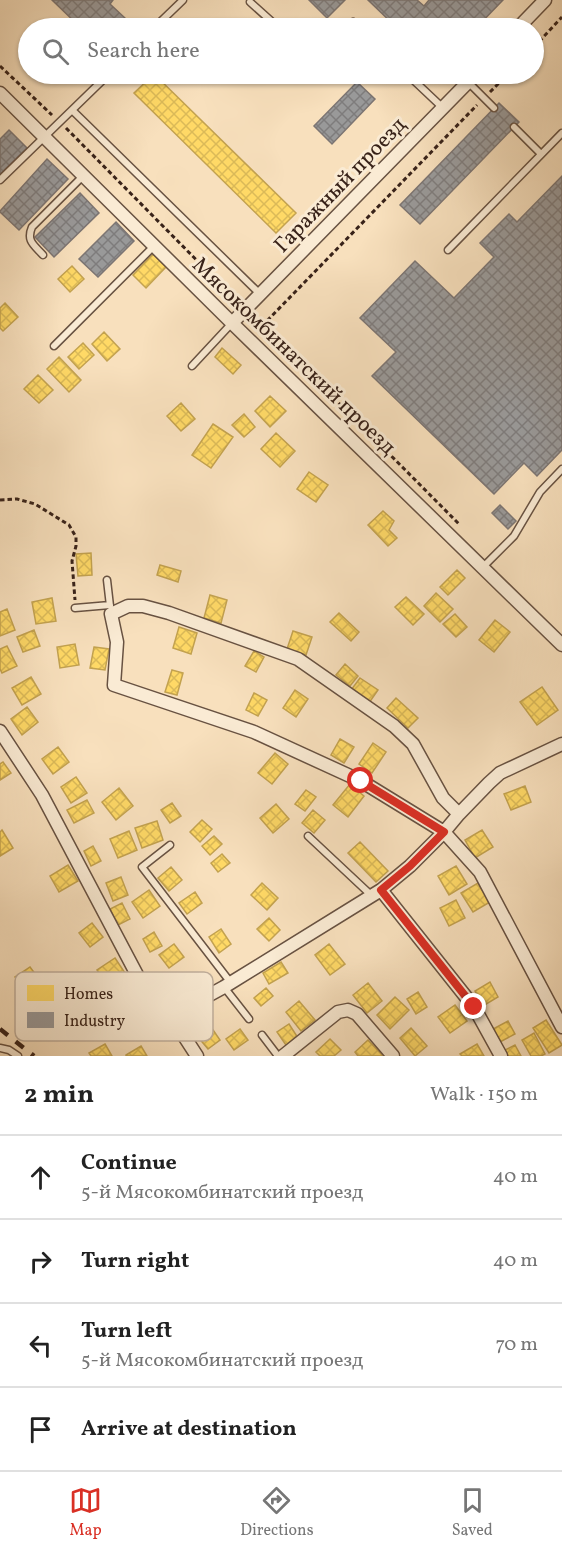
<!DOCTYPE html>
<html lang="en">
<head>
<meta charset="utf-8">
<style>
	:root { --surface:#fff; --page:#f2f2f2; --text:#222; --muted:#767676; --line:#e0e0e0; --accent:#d93025 }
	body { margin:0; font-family:Vollkorn,serif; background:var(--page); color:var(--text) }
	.stop { position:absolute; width:18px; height:18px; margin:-14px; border:4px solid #d93025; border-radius:50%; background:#fff }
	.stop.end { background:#d93025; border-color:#fff; box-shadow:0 2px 6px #0008 }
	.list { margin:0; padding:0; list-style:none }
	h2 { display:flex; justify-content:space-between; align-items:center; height:78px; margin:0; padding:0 24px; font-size:26px }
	h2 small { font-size:20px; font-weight:400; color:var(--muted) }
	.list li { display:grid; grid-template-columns:39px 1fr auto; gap:18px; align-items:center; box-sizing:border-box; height:84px; padding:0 24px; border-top:2px solid var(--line) }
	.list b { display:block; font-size:22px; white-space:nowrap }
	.list p { margin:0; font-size:20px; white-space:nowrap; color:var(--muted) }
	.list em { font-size:20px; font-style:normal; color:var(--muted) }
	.icon { flex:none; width:33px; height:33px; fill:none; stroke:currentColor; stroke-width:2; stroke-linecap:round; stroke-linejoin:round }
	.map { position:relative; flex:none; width:562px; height:1056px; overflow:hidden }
	.search { position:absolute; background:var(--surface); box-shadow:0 2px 4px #0004; left:18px; right:18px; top:18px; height:66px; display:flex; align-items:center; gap:15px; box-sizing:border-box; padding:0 21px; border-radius:33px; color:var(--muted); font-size:22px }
	.sheet { height:414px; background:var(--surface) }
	nav { display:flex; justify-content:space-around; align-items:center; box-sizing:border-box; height:84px; border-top:2px solid var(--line); background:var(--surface); font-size:16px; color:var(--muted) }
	nav a { display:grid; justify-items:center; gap:3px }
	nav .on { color:var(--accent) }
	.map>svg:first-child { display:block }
	.homes { fill:url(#homes-cross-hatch); stroke:#c3a24f; stroke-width:1.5 }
	.industry { fill:url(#industry-cross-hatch); stroke:#7c7573; stroke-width:1.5 }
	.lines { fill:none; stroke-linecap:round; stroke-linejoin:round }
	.lane-casing { stroke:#685242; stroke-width:9 }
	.street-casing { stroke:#685242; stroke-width:15 }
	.path { stroke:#382219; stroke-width:3; stroke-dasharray:4.5 3; stroke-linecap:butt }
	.lane { stroke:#faebd4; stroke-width:6 }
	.street { stroke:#faebd4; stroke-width:12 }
	.rail { stroke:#382219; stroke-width:4.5; stroke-dasharray:10 10; stroke-linecap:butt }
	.route { stroke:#d93025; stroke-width:8 }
	.labels { text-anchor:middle; stroke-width:6; stroke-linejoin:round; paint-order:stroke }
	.street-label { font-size:22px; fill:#382219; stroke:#faebd4 }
	.key { fill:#faebd4; stroke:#c0af9c; stroke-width:1.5 }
	.key-label { font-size:16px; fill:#382219 }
</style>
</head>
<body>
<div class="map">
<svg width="562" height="1056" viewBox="0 0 562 1056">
	<defs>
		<pattern id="homes-cross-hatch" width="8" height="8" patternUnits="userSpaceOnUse" patternTransform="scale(1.5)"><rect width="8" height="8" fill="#ffd966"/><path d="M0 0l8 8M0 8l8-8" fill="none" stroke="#dbba58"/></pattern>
		<pattern id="industry-cross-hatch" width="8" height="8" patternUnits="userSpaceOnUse" patternTransform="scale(1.5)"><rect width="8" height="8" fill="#999"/><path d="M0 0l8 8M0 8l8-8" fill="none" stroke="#7e7c7c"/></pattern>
	</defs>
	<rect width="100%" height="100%" fill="#f8e0bd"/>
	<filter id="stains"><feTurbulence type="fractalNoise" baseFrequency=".00333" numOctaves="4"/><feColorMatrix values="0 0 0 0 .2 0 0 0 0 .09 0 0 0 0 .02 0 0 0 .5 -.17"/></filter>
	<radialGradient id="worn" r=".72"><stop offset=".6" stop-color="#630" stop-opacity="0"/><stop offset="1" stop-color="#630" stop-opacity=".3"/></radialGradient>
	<path class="homes" d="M154 74 296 213 276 233 134 93Z
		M153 254 166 267 146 288 133 275Z
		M72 266 84 279 70 292 58 279Z
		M5 303 18 317 3 331 0 328V308Z
		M104 332 120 349 107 361 92 344Z
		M83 343 94 355 79 369 68 357Z
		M222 348 241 365 233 374 215 357Z
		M59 357 81 380 69 392 47 369Z
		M38 375 53 390 39 403 24 389Z
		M270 396 286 411 270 427 255 411Z
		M181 403 195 419 181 431 167 416Z
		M244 414 255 427 244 437 232 425Z
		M213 424 233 437 211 468 192 455Z
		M276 433 295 451 280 467 261 449Z
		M309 472 328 485 316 502 297 489Z
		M383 511 394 521 389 530 397 538 388 546 368 525Z
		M91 553 92 575 78 576 76 554Z
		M160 565 181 571 178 582 157 575Z
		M457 570 465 578 448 595 440 587Z
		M436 593 453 609 440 622 424 606Z
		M210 595 227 600 221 623 204 618Z
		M406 597 424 614 413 625 395 607Z
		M52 598 56 621 36 624 32 602Z
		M7 609 15 630 0 636V612Z
		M339 613 359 632 351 641 330 622Z
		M455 614 467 627 456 637 443 624Z
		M495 620 510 632 494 652 479 640Z
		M179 627 197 633 191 654 173 648Z
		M34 630 40 646 23 652 17 637Z
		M293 631 312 637 306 655 287 649Z
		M75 644 79 665 60 668 57 647Z
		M7 646 17 666 2 673 0 669V649Z
		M94 647 109 649 105 670 90 668Z
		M254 651 264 657 256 672 245 666Z
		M345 664 358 676 350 686 336 675Z
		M172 670 183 673 177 695 165 692Z
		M31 677 41 694 22 705 12 688Z
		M360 678 378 690 369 703 351 690Z
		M542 687 558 710 537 725 520 702Z
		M295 690 308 699 296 717 283 708Z
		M254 693 267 700 258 716 246 710Z
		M396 698 418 718 408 728 387 708Z
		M27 707 38 722 22 735 11 719Z
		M340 739 354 747 344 763 331 755Z
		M373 743 386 752 372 773 359 764Z
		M58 747 69 762 53 774 42 759Z
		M275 753 288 764 272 784 258 773Z
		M3 762 11 773 0 780V764Z
		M76 777 87 793 71 803 61 787Z
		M350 784 364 796 348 817 333 805Z
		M525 786 531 802 511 810 504 794Z
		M119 788 133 806 116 820 102 802Z
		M306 790 316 797 305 811 295 804Z
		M87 800 94 813 74 823 67 810Z
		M172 803 181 816 170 823 161 810Z
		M276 804 289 819 273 833 260 818Z
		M313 810 325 820 314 833 302 823Z
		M202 820 212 829 200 842 190 832Z
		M157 821 163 840 142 848 135 828Z
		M2 830 13 848 0 856V832Z
		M482 830 493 847 475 858 465 840Z
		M129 831 137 850 118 858 110 839Z
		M214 836 222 844 210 855 202 846Z
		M360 842 388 871 376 882 348 853Z
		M93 846 101 861 91 866 84 851Z
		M222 854 230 863 218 872 211 863Z
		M68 865 78 881 59 892 50 876Z
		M456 866 467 884 449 895 438 876Z
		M171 867 182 880 169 891 158 878Z
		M121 877 128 895 113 901 106 883Z
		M262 883 278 898 267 910 251 895Z
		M478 883 490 902 473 912 461 893Z
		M149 890 160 906 143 918 132 902Z
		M195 892 202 903 187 914 179 903Z
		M456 900 465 918 449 926 440 908Z
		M122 903 130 919 118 925 110 909Z
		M269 918 280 930 269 941 257 929Z
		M92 923 103 937 90 947 79 933Z
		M221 929 231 944 219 953 209 937Z
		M154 932 162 946 150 952 143 939Z
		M174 944 184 957 169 968 159 955Z
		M329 944 345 964 330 975 315 955Z
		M115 958 129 979 111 991 97 970Z
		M281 962 288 973 269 984 263 973Z
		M30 967 39 979 24 990 15 977Z
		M490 982 498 997 483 1006 475 991Z
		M368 983 382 1001 367 1013 353 995Z
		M266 988 273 996 261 1006 254 998Z
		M418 992 427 1007 416 1014 407 999Z
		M395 997 409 1010 390 1029 377 1015Z
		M299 1001 315 1020 301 1031 286 1012Z
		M455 1005 467 1021 450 1033 438 1017Z
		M546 1020 562 1045 549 1053 533 1028Z
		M508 1021 515 1034 500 1042 493 1029Z
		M289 1024 300 1041 288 1048 277 1032Z
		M211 1027 220 1040 208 1049 198 1037Z
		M411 1028 427 1046 415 1056 400 1038Z
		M240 1029 248 1040 234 1050 226 1039Z
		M534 1033 545 1054 541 1056H531L522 1040Z
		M330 1039 341 1050 334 1056H320L316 1052Z
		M368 1040 383 1056H358L355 1052Z
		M105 1044 112 1056H91L89 1053Z
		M477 1044 484 1056H462L460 1054Z
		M515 1045 521 1056H508L505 1050Z
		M141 1046 147 1056H126V1055Z"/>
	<path class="industry" d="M52 0H113L110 4 126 19 118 28H81Z
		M309 0H345L327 18Z
		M368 0H417L424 6 429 0H503L476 28H397Z
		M357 82 375 99 332 144 314 126Z
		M499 103 519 122 420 224 400 205Z
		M9 130 27 148 0 174V139Z
		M47 159 68 179 19 230 0 212V211Z
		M562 176V450L537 476 524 463 494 494 372 376 396 352 360 318 415 261 454 298 494 257 480 243 509 214 517 222Z
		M80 193 99 213 54 257 35 237Z
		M116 222 134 241 98 277 79 259Z
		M500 505 516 521 508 529 492 513Z"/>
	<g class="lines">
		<defs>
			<path id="lane" d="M250 2 279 28
				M154 28 183 0
				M347 28 353 22 360 28
				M407 74 443 108
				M468 82 494 108
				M72 110 260 294
				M514 127 541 154
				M0 180 109 74
				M448 250 562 133
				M43 255C34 245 26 241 32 227L84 175
				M54 346 154 246
				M192 366 232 323
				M483 567 514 536 540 492 562 469
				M107 580 110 606
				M75 608 110 605
				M308 836 371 895
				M170 845 142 867 231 983
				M224 987 249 1019
				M262 1035 278 1056
				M0 1048 9 1050 18 1056"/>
			<path id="street" d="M518 28 545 0
				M0 93 232 323 562 645
				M232 323 476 74
				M0 731 42 795 145 990 171 1016 197 1056
				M459 814 443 798 413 744 394 726 298 659 169 613 143 606H128L111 614 117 642 114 685 254 732 361 781 444 832 480 872 562 1027
				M381 890 474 1007 501 1056
				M171 1016 224 987 381 890 410 866 444 832 459 814 489 783 500 773 562 744
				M283 1056 338 1012 348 1010 357 1014 393 1056"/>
		</defs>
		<use href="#lane" class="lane-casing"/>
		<use href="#street" class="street-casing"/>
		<path class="path" d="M534 47 562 17
			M0 66 52 115
			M490 92 508 74
			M66 128 236 300
			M254 318 459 524
			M262 326 477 105
			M0 500 17 499 35 504 69 525 76 537V546L72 561 75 600"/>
		<use href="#lane" class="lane"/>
		<use href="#street" class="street"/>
		<path class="rail" d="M0 1029 34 1056"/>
	</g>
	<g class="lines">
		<path class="route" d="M361 781 444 832 410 866 381 890 474 1007"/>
	</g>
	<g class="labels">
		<g class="street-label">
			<text transform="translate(339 184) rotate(-46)" y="8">Гаражный проезд</text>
			<text transform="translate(295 355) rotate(44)" y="8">Мясокомбинатский проезд</text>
		</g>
	</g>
	<rect x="15" y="972" width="198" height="69" rx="9" class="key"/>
	<rect x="27" y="985" width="27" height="16" fill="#ffd966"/>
	<rect x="27" y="1012" width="27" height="16" fill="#999"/>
	<g class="key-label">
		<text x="64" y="999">Homes</text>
		<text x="64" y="1026">Industry</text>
	</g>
	<rect width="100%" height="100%" filter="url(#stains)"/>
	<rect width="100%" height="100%" fill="url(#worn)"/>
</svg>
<div class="stop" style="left:361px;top:781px"></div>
<div class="stop end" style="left:474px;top:1007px"></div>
<div class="search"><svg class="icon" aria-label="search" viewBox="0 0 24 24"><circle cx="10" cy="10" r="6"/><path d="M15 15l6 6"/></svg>Search here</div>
</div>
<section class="sheet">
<h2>2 min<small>Walk · 150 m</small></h2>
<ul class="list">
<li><svg class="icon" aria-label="ahead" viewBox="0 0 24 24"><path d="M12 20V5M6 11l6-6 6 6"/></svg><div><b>Continue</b><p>5-й Мясокомбинатский проезд</p></div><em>40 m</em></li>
<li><svg class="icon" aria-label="right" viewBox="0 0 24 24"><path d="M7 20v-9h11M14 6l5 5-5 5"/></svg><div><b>Turn right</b></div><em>40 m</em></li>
<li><svg class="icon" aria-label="left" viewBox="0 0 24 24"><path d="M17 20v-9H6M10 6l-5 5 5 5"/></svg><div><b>Turn left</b><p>5-й Мясокомбинатский проезд</p></div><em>70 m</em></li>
<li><svg class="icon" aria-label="arrive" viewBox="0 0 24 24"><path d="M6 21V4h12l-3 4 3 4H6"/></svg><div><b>Arrive at destination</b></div></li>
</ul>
</section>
<nav>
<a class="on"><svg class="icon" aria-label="map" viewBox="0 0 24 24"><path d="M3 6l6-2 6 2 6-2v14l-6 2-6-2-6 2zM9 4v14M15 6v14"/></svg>Map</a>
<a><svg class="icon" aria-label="directions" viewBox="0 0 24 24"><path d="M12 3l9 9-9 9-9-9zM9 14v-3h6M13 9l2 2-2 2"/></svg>Directions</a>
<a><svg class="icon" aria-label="saved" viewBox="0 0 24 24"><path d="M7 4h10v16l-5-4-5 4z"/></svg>Saved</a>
</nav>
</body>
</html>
